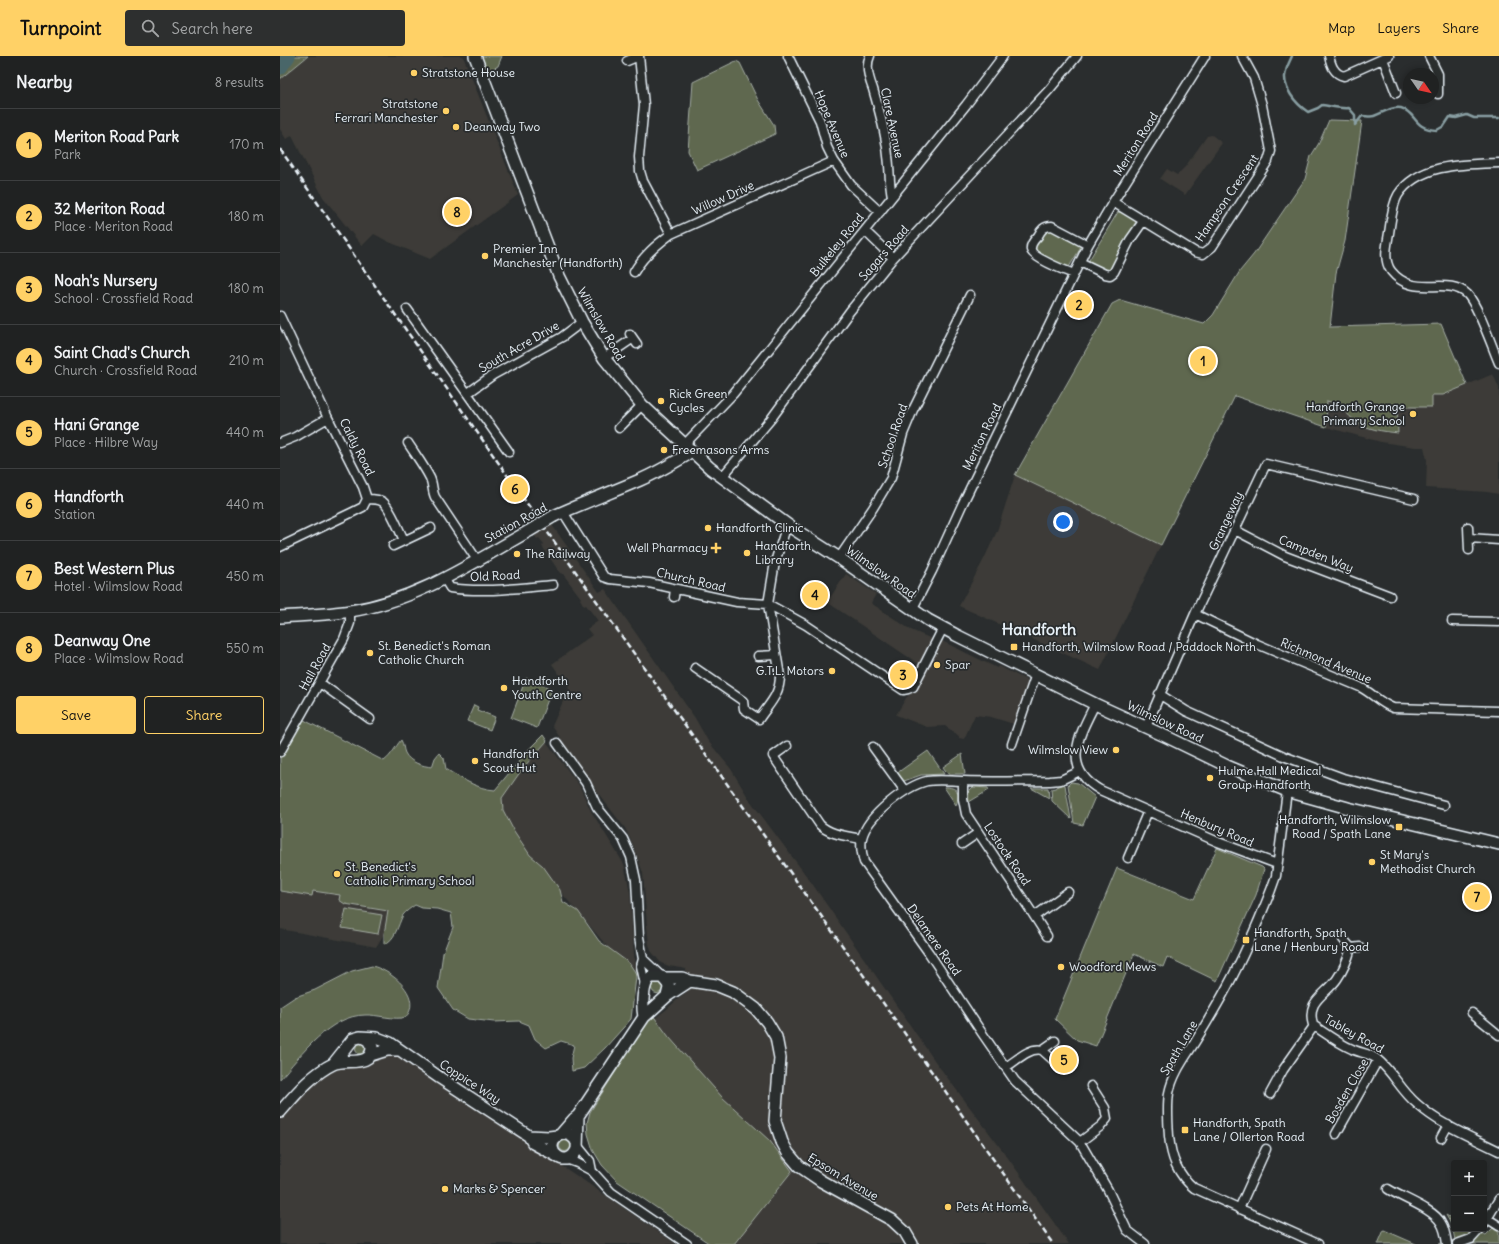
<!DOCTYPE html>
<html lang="en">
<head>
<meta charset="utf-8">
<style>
	:root { --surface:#202222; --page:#2d2f2f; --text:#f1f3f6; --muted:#a2a4a5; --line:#3d3f40; --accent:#ffd166 }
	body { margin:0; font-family:Delius,sans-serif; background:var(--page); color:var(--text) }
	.controls { position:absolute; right:12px; bottom:12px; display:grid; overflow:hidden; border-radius:4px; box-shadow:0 2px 6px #0003 }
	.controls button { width:36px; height:36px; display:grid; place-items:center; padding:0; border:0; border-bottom:1px solid var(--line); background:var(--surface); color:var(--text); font:20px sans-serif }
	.compass { position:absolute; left:1123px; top:12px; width:36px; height:36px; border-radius:50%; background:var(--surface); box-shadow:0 2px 6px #0003; rotate:124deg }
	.you { position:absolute; left:783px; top:466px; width:14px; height:14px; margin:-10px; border:3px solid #fff; border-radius:50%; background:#1a73e8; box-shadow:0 0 0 6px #1a73e833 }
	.badge { display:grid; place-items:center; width:26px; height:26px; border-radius:50%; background:var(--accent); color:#111; font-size:13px; font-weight:700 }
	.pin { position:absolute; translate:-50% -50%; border:2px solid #fff; box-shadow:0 1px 4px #0006 }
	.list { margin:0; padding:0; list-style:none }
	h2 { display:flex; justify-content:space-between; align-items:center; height:52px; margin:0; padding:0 16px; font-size:17px }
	h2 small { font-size:13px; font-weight:400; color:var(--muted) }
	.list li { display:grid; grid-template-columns:26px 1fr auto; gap:12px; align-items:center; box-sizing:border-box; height:72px; padding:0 16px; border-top:1px solid var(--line) }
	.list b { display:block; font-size:15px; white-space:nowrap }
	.list p { margin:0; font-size:13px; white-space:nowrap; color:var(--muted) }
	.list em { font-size:13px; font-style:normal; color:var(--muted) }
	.actions { display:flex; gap:8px; padding:12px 16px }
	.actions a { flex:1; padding:9px 0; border:1px solid var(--accent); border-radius:4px; text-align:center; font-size:14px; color:var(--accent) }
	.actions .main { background:var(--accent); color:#111 }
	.icon { flex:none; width:22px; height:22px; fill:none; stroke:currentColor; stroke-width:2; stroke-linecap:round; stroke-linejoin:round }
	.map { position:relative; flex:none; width:1219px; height:1188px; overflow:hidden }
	header { display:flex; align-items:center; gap:24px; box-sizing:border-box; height:56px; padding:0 20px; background:var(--accent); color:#111 }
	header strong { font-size:19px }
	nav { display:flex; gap:22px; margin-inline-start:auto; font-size:14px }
	.search { width:280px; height:36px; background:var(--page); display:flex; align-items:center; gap:10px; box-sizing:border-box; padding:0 14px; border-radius:4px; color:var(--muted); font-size:15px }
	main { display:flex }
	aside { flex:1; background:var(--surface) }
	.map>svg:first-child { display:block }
	.built { fill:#3c3b37 }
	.green { fill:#5f684f; stroke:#a4aca4 }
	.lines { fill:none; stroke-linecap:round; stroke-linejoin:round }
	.stream { stroke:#889ea2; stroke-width:2.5 }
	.river { stroke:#486669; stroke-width:15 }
	.street-casing { stroke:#e8f1f8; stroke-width:11 }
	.secondary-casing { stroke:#e8f1f8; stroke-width:14 }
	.street { stroke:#2a2d2e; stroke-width:8 }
	.secondary { stroke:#2a2d2e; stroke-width:11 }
	.rail { stroke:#e8f1f8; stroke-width:2.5; stroke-dasharray:6 3; stroke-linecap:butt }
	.secondary-bridge-casing { stroke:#e8f1f8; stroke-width:14; stroke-linecap:butt }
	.secondary-bridge { stroke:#2a2d2e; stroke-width:11 }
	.poi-dot { fill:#ffd166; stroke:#2a2d2e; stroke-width:1.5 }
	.labels { text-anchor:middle; stroke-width:3.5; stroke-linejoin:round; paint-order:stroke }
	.poi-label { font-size:12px; fill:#e8f1f8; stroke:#2a2d2e; text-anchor:start }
	.street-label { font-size:12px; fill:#e8f1f8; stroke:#2a2d2e }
	.district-label { font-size:16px; font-weight:bold; fill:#e8f1f8; stroke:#2a2d2e }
</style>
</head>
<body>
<header>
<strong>Turnpoint</strong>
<div class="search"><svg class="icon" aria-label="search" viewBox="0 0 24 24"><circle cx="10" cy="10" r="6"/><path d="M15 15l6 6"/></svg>Search here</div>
<nav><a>Map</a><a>Layers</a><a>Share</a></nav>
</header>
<main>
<aside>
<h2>Nearby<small>8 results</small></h2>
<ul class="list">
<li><span class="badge">1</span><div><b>Meriton Road Park</b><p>Park</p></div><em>170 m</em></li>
<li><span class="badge">2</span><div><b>32 Meriton Road</b><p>Place · Meriton Road</p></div><em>180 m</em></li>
<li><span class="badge">3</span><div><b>Noah's Nursery</b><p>School · Crossfield Road</p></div><em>180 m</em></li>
<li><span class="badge">4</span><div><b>Saint Chad's Church</b><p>Church · Crossfield Road</p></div><em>210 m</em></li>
<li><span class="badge">5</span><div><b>Hani Grange</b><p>Place · Hilbre Way</p></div><em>440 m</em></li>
<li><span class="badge">6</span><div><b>Handforth</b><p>Station</p></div><em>440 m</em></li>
<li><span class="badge">7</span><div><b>Best Western Plus</b><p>Hotel · Wilmslow Road</p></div><em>450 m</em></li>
<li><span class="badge">8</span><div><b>Deanway One</b><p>Place · Wilmslow Road</p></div><em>550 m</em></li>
</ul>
<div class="actions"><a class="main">Save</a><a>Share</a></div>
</aside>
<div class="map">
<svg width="1219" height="1188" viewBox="0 0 1219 1188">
	<rect width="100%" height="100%" fill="#2a2d2e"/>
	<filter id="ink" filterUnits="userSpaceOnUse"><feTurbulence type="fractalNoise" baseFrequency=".025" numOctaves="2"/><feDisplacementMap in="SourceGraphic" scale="8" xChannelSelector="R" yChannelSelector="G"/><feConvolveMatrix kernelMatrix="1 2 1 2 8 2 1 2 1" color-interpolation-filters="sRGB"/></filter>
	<g filter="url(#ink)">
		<path class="built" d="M28 0H183L238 139 150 203 109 186 94 178 82 190 43 141 12 80 6 83 0 73V23Z
			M932 79 942 87 905 139 880 123 887 113 897 119 905 111 927 80Z
			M1161 268 1187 329 1213 318 1219 332V438L1207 436 1146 432 1147 404 1144 391H1135L1101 386 1046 371V271Z
			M735 419 881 489 820 614 679 550 704 503 717 475Z
			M270 466 319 536 325 533 415 662 428 685 451 713 469 743 531 826 657 1008 726 1099 789 1188H454L512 1115 437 1042 374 963 387 953 401 940 407 936 406 913 389 910 381 907 371 895 369 888 367 870 363 817 353 789 345 772 321 741 272 670 289 632 272 608 312 579 307 573 318 565 306 549 304 550 300 543 301 542 283 518 280 517 262 490 264 488 259 482 257 483 253 478Z
			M566 518 596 538 591 547 631 574 652 583 640 609 547 546Z
			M660 584 717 612 718 610 751 626 737 669 711 661 695 659 684 683 679 682V680L665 670 647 671 616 659 626 642 634 634Z
			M265 684 299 729 311 755 344 808 350 836 355 914 350 917 248 798 215 748Z
			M0 745 119 792 104 878 96 891 0 873Z
			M93 986 103 987 160 1022 189 1048 306 1126 396 1188H0V1056L46 1012 69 999 74 1003 78 1005Z"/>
		<path class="green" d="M0 0H28L0 23Z
			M195 0H222L218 10 203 19Z
			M456 5 460 7 478 44 494 69 495 78 417 114 408 95 413 26Z
			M1049 64 1082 65 1065 185 1056 217 1050 271 1161 268 1187 329 1163 339H1152V351H1117L1118 377C1102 375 1087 374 1074 364 1061 354 1067 350 1047 345L1046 371 955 340 881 489 735 419 832 248 840 244 924 268 933 259 960 215 974 198 1025 123 1031 100 1039 87Z
			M838 156C844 156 853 160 856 166L833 211C826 219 817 211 810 207L809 204Z
			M771 173 800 188V193L789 211H786L757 197C753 190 761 182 764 175Z
			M246 622 272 633 257 672 231 662Z
			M194 649 198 651 197 654 215 661 210 674 187 665Z
			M20 662 104 705C112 699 115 691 121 684 124 689 123 693 125 697 130 707 143 710 152 711L155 702 159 697 164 702 166 713C180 722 197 733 215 734L249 693 263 679 267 685 243 712 222 742 223 754 234 775 250 799 263 810 280 834 283 846 298 855 319 885 349 907 355 916 356 921 351 963 325 992 304 1012 292 1015 291 1002 294 989 281 985 266 992 255 983 249 969 239 965 214 966 188 963 173 954 158 932 163 897 173 871 171 857 157 853 142 852 135 849C131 852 126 855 123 859 118 869 115 885 104 888V878L108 855 65 848 59 844 60 839 33 835 32 840 0 835V696Z
			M648 695 664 718 641 719 624 725 617 717Z
			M682 698 685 718H668L663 711Z
			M791 726 798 727 815 741 803 769 794 767 788 729Z
			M783 728 785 729 791 763 772 745 771 733 775 732Z
			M664 731C677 731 681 736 676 749Z
			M693 731 708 732 709 734 689 746 688 736Z
			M751 732H768L769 742Z
			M937 792 982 811 984 813 976 839 937 925 887 901 883 911 854 898 816 990 797 984 775 963 837 812 914 843Z
			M66 853 102 859 98 878 62 872Z
			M92 910C109 914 136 934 130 954 129 957 127 960 125 961 117 965 95 958 85 959 50 959 21 999 0 1023V951L15 941 35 934 72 915Z
			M371.5 932a5.5 5.5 0 1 1 11 0a5.5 5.5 0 1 1-11 0Z
			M372 958 389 981 442 1041 490 1085 512 1115 454 1188H430L337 1125 322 1109 313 1094 308 1078 307 1067 310 1056Z
			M75.5 993a5.5 5.5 0 1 1 11 0a5.5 5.5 0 1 1-11 0Z
			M279.5 1090a5.5 5.5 0 1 1 11 0a5.5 5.5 0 1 1-11 0Z
			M1166 1159 1174 1164V1173H1193L1206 1179 1216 1169 1219 1171V1188H1159L1175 1184 1172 1170Z
			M1104 1174 1136 1188H1098Z"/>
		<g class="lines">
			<path class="stream" d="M1012 0C1010 5 1007 10 1006 15 1001 31 1016 48 1028 56L1038 52 1042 49C1051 50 1060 53 1069 52L1075 59V69L1082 60C1086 60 1091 61 1094 60 1103 57 1112 50 1121 52 1137 57 1133 73 1157 74L1164 70 1170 61 1176 62 1187 59 1194 62H1219"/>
			<path class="river" d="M0 11 8 0"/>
			<defs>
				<path id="street" d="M359 0 364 49 359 101 360 115 363 125 391 178
					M508 0 540 65 547 91 554 105 571 129 600 156
					M590 0C585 10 589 23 593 33 599 54 606 77 608 100 610 113 609 126 612 140
					M1049 0C1051 9 1054 18 1064 20L1109 0
					M1149 0 1158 18V38
					M1103 3 1116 37
					M347 5 359 0
					M1219 107C1186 108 1139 107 1118 139 1112 149 1111 165 1109 177 1107 189 1103 204 1111 215 1134 244 1166 219 1187 238 1198 249 1212 291 1219 307
					M833 146 915 196 923 198 932 191 988 105 991 95 982 49 974 22 962 0
					M585 175 613 202
					M800 206 825 218 830 219 834 216 850 184 864 164
					M354 216C363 200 376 189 391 178L554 105
					M794 218C786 215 753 202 751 194 750 189 755 183 758 180 761 174 764 170 772 170L808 189
					M127 253 229 396
					M0 260 48 362 83 431 87 443 83 451 73 456 0 491
					M350 278 357 288
					M324 302 352 283
					M188 337 213 319 282 281 302 266
					M339 372 362 349
					M0 387 15 381 48 362
					M128 387C135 398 144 410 150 422 153 428 152 435 155 441L197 504
					M404 389 453 338 686 49 723 0
					M442 421 491 363 570 255 613 202 769 34 797 0
					M87 443C92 443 99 443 103 446 111 452 119 475 124 484
					M283 456 324 521 330 523 369 527 457 546 488 548 526 569 623 634 628 633 633 631 663 572
					M1188 471 1189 494
					M955 474 1005 500 1110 540
					M1189 482 1219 484
					M113 490 151 472
					M559 502 593 452 611 422 623 378 633 354 690 239
					M164 522 170 532C204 537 239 532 273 529
					M394 541 395 533
					M632 554 652 515 682 449 808 189 833 146 925 0
					M915 558 977 588 1080 631C1092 637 1100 647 1113 652L1219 655
					M1172 565 1219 566
					M478 600 496 599
					M415 612 463 645 464 653 479 663C489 648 500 639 500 620L488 548 495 506 505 475 509 470
					M40 627 90 663
					M879 638 906 655 1006 701 1063 722 1164 749
					M815 648C800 678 780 711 820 734L938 786 997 808
					M866 671 915 558 986 408 1134 443
					M277 687 306 727 317 751 343 783 351 801 356 824 359 881 363 903 361 910 365 929
					M732 688 756 618
					M507 690 493 700 540 769C550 779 568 780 581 783
					M593 691 625 735
					M0 696 64 583 70 567V555
					M800 715 781 724 770 725C741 725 713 726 684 725 672 725 659 723 647 725 626 730 587 760 582 782 580 790 582 798 584 806L649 897 702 977 735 1025 800 1086 828 1134 847 1174 865 1188
					M683 726V743L686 758 751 855 767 880
					M1007 735 996 820 991 834C978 867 964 900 947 931 937 950 926 968 915 986 905 1002 893 1017 889 1037 887 1051 888 1065 889 1080 891 1101 897 1118 914 1132L1038 1188
					M682 788 698 777
					M848 802 868 755
					M755 860 788 836
					M1063 883 1071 892 1080 891
					M1071 892C1068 903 1064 913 1057 923 1045 940 1026 944 1033 969 1045 977 1058 987 1072 993 1080 997 1089 997 1097 1003 1113 1016 1121 1035 1137 1048 1160 1069 1191 1081 1219 1095
					M363 903 382 921
					M1192 957 1219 979
					M762 994 775 985
					M726 1011C736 1005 749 991 762 994L782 1012
					M990 1038 1003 1014 1034 970
					M1056 1078 1098 1004
					M1161 1082 1168 1069
					M800 1086 821 1070 827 1063 825 1052 811 1030
					M297 1089 310 1105 312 1115 331 1136 407 1188
					M286 1103 297 1107 312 1115
					M1108 1133C1122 1142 1154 1153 1161 1167 1165 1173 1166 1181 1167 1188
					M959 1153 986 1093
					M1208 1163 1219 1170
					M1204 1168 1219 1143
					M1177 1188 1191 1183 1200 1173"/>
				<path id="secondary" d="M195 0 279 220 302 266 324 302 362 349 430 412 509 470 559 502 648 564 676 579 815 648 887 681 947 710 1007 735 1068 752 1219 788
					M274 460C303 447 332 436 360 424 379 416 395 406 412 396
					M0 561C23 559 47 559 70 555 136 545 192 507 249 475
					M383 922H402L410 925 436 929 453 936 476 953 487 966 496 981 500 1002 495 1065 502 1086 508 1097 519 1110 541 1125 612 1164 625 1176 632 1188
					M387 940 410 925
					M91 999 107 994H118
					M54 1007 73 983 80 981 97 982 110 987 160 1022 249 1080 269 1081 277 1080
					M0 1056C15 1039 32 1018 53 1008 66 1002 92 1012 92 991L88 984 84 982
					M281 1078 294 1063 298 1060 364 961 387 940 389 932 388 928 382 921H371C362 927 362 950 364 961
					M249 1080 253 1087 277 1100
					M297 1087C295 1082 291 1078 285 1078 282 1078 279 1079 277 1081 261 1094 288 1116 297 1093L298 1060"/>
			</defs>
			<use href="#street" class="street-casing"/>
			<use href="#secondary" class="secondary-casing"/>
			<use href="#street" class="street"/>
			<use href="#secondary" class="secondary"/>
			<path class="rail" d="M0 93 236 432 599 941 773 1188"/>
			<defs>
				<path id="secondary-bridge" d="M249 475 274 460"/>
			</defs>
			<use href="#secondary-bridge" class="secondary-bridge-casing"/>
			<use href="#secondary-bridge" class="secondary-bridge"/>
		</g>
	</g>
	<g class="poi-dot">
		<circle cx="134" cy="17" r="4"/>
		<circle cx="166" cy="55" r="4"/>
		<circle cx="176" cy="71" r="4"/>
		<circle cx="205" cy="200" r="4"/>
		<circle cx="381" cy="345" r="4"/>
		<circle cx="1133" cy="358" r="4"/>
		<circle cx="384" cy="394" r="4"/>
		<circle cx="428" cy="472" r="4"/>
		<path d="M434 486h4v4h4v4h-4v4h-4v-4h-4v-4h4z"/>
		<circle cx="467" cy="497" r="4"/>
		<circle cx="237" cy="498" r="4"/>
		<rect x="730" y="587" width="8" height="8" rx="2"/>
		<circle cx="90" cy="597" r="4"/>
		<circle cx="657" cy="609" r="4"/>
		<circle cx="552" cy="615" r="4"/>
		<circle cx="224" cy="632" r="4"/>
		<circle cx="836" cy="694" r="4"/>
		<circle cx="195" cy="705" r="4"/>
		<circle cx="930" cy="722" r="4"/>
		<rect x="1115" y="767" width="8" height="8" rx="2"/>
		<circle cx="1092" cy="806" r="4"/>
		<circle cx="57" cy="818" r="4"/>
		<rect x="962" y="880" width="8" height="8" rx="2"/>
		<circle cx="781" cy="911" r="4"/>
		<rect x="901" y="1070" width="8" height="8" rx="2"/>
		<circle cx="165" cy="1133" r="4"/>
		<circle cx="668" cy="1151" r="4"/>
	</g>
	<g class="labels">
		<g class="poi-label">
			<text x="142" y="21">Stratstone House</text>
			<text x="158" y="52" text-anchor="end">Stratstone<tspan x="158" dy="14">Ferrari Manchester</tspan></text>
			<text x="184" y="75">Deanway Two</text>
			<text x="213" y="197">Premier Inn<tspan x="213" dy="14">Manchester (Handforth)</tspan></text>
			<text x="389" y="342">Rick Green<tspan x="389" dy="14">Cycles</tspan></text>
			<text x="1125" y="355" text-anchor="end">Handforth Grange<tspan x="1125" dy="14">Primary School</tspan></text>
			<text x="392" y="398">Freemasons Arms</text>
			<text x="436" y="476">Handforth Clinic</text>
			<text x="475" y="494">Handforth<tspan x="475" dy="14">Library</tspan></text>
			<text x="428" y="496" text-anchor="end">Well Pharmacy</text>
			<text x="245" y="502">The Railway</text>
			<text x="98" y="594">St. Benedict's Roman<tspan x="98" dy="14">Catholic Church</tspan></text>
			<text x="742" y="595">Handforth, Wilmslow Road / Paddock North</text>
			<text x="665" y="613">Spar</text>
			<text x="544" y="619" text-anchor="end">G.T.L. Motors</text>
			<text x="232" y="629">Handforth<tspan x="232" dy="14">Youth Centre</tspan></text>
			<text x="828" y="698" text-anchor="end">Wilmslow View</text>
			<text x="203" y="702">Handforth<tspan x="203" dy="14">Scout Hut</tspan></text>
			<text x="938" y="719">Hulme Hall Medical<tspan x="938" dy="14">Group Handforth</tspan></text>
			<text x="1111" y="768" text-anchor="end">Handforth, Wilmslow<tspan x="1111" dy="14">Road / Spath Lane</tspan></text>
			<text x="1100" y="803">St Mary's<tspan x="1100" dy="14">Methodist Church</tspan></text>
			<text x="65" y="815">St. Benedict's<tspan x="65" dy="14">Catholic Primary School</tspan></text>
			<text x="974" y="881">Handforth, Spath<tspan x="974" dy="14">Lane / Henbury Road</tspan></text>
			<text x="789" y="915">Woodford Mews</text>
			<text x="913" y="1071">Handforth, Spath<tspan x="913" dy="14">Lane / Ollerton Road</tspan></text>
			<text x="173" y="1137">Marks &amp; Spencer</text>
			<text x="676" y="1155">Pets At Home</text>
		</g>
		<g class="street-label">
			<text transform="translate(612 67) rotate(78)" y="4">Clare Avenue</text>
			<text transform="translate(552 68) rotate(67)" y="4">Hope Avenue</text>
			<text transform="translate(856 88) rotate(-58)" y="4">Meriton Road</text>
			<text transform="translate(443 142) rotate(-24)" y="4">Willow Drive</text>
			<text transform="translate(947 142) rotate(-56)" y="4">Hampson Crescent</text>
			<text transform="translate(557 189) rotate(-51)" y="4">Bulkeley Road</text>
			<text transform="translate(604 197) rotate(-49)" y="4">Sagars Road</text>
			<text transform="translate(321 268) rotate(60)" y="4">Wilmslow Road</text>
			<text transform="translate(239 291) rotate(-30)" y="4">South Acre Drive</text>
			<text transform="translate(613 380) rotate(-71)" y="4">School Road</text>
			<text transform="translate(702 381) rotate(-64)" y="4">Meriton Road</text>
			<text transform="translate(77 391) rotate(63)" y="4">Caldy Road</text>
			<text transform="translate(946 465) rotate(-65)" y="4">Grangeway</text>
			<text transform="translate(236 467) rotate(-29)" y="4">Station Road</text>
			<text transform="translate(1036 498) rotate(22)" y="4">Campden Way</text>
			<text transform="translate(601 516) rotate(35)" y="4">Wilmslow Road</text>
			<text transform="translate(215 520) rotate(-3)" y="4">Old Road</text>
			<text transform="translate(411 524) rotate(13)" y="4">Church Road</text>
			<text transform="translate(1046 605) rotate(23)" y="4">Richmond Avenue</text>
			<text transform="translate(35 611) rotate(-61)" y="4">Hall Road</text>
			<text transform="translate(885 666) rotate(25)" y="4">Wilmslow Road</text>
			<text transform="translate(937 772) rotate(23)" y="4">Henbury Road</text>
			<text transform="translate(727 798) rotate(56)" y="4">Lostock Road</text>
			<text transform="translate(654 884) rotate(55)" y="4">Delamere Road</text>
			<text transform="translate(1074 978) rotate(29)" y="4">Tabley Road</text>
			<text transform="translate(899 992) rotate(-60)" y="4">Spath Lane</text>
			<text transform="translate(190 1026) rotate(33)" y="4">Coppice Way</text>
			<text transform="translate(1067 1035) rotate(-60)" y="4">Bosden Close</text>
			<text transform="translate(563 1121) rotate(31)" y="4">Epsom Avenue</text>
		</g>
		<g class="district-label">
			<text x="759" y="579">Handforth</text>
		</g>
	</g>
</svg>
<div class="controls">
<button>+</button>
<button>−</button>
</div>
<svg class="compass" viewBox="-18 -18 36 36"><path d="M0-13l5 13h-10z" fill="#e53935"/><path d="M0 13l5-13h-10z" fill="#a2a4a5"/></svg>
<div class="you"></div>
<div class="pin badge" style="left:923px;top:305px">1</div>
<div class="pin badge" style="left:799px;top:249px">2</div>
<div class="pin badge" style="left:623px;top:619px">3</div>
<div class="pin badge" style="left:535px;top:539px">4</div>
<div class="pin badge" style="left:784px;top:1004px">5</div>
<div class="pin badge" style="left:235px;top:433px">6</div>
<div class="pin badge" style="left:1197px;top:841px">7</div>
<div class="pin badge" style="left:177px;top:156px">8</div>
</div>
</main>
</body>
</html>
